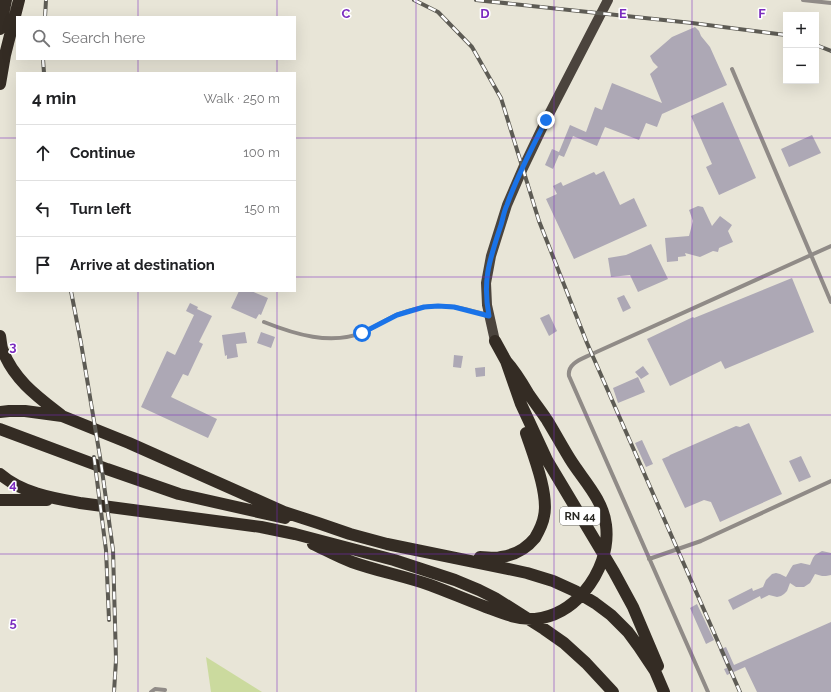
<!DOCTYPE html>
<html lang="en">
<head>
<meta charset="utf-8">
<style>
	:root { --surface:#fff; --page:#f2f2f2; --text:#202124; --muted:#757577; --line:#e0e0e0 }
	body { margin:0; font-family:Raleway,sans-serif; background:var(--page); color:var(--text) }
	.controls { position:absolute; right:12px; top:12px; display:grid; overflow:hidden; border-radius:0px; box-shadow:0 4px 16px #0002 }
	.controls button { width:36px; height:36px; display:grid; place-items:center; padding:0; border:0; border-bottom:1px solid var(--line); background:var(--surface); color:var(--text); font:20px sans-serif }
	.stop { position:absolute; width:12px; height:12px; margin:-9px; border:3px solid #1a73e8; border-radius:50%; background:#fff }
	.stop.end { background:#1a73e8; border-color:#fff; box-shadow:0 1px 4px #0008 }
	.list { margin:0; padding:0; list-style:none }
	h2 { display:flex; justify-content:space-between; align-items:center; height:52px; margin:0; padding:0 16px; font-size:17px }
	h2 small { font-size:13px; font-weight:400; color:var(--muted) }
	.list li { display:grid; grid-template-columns:26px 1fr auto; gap:12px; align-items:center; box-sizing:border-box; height:56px; padding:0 16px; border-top:1px solid var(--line) }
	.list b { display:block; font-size:15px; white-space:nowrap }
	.list em { font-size:13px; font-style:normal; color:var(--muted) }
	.icon { flex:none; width:22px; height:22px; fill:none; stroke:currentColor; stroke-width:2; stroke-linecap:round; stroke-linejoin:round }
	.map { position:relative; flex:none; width:831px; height:692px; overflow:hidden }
	.search { position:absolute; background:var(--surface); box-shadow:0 4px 16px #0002; left:16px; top:16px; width:280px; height:44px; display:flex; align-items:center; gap:10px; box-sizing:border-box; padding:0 14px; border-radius:0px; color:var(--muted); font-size:15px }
	.panel { position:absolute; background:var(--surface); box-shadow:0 4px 16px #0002; left:16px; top:72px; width:280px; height:220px; border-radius:0px }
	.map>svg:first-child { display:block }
	.green { fill:#cbda9e }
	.building { fill:#ada8b5 }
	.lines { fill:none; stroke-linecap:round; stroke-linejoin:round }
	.lane { stroke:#908b87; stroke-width:4 }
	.primary { stroke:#4b443d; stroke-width:10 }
	.highway { stroke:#342c24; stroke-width:12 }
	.rail-casing { stroke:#5d5b54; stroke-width:4 }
	.rail { stroke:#fff; stroke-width:2.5; stroke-dasharray:8; stroke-linecap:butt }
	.route { stroke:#1a73e8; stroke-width:5 }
	.grid { fill:none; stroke:#7b2cbf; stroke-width:1; stroke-opacity:0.55 }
	.labels { text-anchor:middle; stroke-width:3; stroke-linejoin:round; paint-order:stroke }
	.shield { fill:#fff; stroke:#686864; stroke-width:1 }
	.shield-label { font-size:11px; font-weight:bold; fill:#282722 }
	.grid-label { font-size:13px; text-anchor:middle; font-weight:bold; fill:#7b2cbf; stroke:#fff; stroke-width:3; stroke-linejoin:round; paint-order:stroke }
</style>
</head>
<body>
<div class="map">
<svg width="831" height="692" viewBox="0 0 831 692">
	<rect width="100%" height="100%" fill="#e8e5d7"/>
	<path class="green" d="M206 657 262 692H211Z"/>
	<path class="building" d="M695 27 699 31 701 36 710 47 727 85 662 114 657 127 646 123 639 140 605 127 597 146 573 136 564 157 559 155 553 169 545 165 552 149 559 152 570 125 586 132 595 107 602 110 612 83 662 103 650 74 658 67 653 62 650 56 672 37Z
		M723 102 756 178 719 195 706 167 712 164 691 116Z
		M812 135 821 153 789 167 781 149Z
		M604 171 620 205 634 198 647 226 574 259 546 199 557 194 553 186 561 182 563 186 594 172 596 175Z
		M698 206 703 207 712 226 720 216 732 225 728 231 733 242 719 248 718 252 713 251 700 257 685 253 686 256 678 257V261L667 262 665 238 689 236 693 221 689 210Z
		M651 244 668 279 638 292 630 275 611 277 608 258 626 255Z
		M792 278 814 332 725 369 721 361 670 386 647 339 693 317 694 318Z
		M239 291H251L268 298 261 315 259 314 256 319 231 308Z
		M624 295 631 308 623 312 617 298Z
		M190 303 198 307 197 309 212 316 199 342 203 344 188 376 183 374 171 397 217 419 208 438 141 407 167 351 175 355 194 315 186 311Z
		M549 314 557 331 549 336 540 318Z
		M245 332 247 343 236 344 238 357 227 359V355L225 356 222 335Z
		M261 332 275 337 271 348 257 343Z
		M454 355 463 356 461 368 453 367Z
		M643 366 649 374 641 379 635 372Z
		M485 367V376L476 377 475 368Z
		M638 377 645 392 618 403 613 388Z
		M749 423 782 494 720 522 711 502 704 500 685 508 662 459 669 456 670 455 736 426 740 427Z
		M642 440 653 464 646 467 635 443Z
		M801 456 811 477 799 482 789 461Z
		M822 551 831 553V575L826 576H822L815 574 810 583 804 587H796L790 583 787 591 784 594 781 596 777 597 769 595 761 599 760 596 733 610 728 600 752 588 753 591 763 587 766 580 772 574 776 573 780 574 786 577 791 568 793 565 801 563 810 565 813 558 815 555Z
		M697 604 714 640 706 644 690 608Z
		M831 622V692H757L745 667 727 675 724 669 727 668 719 650 726 647 734 665Z"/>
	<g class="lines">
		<path class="lane" d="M803 0 831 3
			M732 69 831 302
			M264 322C294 334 331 346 364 332 375 327 385 320 396 315 409 310 424 306 438 306 455 305 472 311 488 315
			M649 559 701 541 831 481
			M151 692 155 689 165 690
			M708 692 569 376C567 363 582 359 592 354L831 246"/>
		<path class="primary" d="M495 341 487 305 486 283 491 256 507 205 523 168 546 120 608 0"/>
		<path class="highway" d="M0 29 6 0
			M0 84 5 55 19 0
			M0 336C1 341 1 347 3 351 14 380 38 397 61 415
			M495 341 506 361 521 404 547 460 614 572 633 607 658 666
			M0 412 9 411H25L62 416 129 443 284 512 318 523 350 534 387 544 499 567 527 573 553 581 575 591 595 603 611 615 628 632 639 647 655 671 664 692
			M0 429 107 469 179 494 285 518
			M0 474C22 493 52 498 80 503L261 527 295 534 394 560 455 580 479 590 495 598 544 629 564 643 586 663 613 692
			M0 500H47
			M313 544C326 550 338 557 352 562 377 571 404 576 430 585 449 592 467 600 486 607 502 613 518 620 535 619 555 617 572 606 584 592 600 573 609 549 606 525 603 499 583 480 570 459 562 446 555 433 547 420 541 411 534 402 528 393 521 381 515 371 506 361
			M480 557C487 557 495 559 501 557 515 555 526 549 535 538 539 531 543 523 544 516 549 494 533 454 526 433"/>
		<defs>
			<path id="rail" d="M414 0 438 12 472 47 501 98 539 221 587 343 740 692
				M476 0 692 23 786 35
				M45 17 46 0
				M816 45 831 51
				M43 59 44 73
				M71 291 81 343 101 463 113 550 116 660 114 692
				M94 457 106 550 109 620"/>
		</defs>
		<use href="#rail" class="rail-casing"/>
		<use href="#rail" class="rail"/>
	</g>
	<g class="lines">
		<path class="route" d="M362 333 397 315 424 307 438 306 454 307 489 316C482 279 490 259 501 225 503 218 504 211 507 205 517 176 532 148 546 120"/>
	</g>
	<path class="grid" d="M138 0V17M277 0V17M416 0V692M554 0V692M692 0V692M138 59V73M277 59V73M0 138H17M295 138H831M0 277H17M295 277H831M138 291V692M277 291V692M0 415H831M0 554H831"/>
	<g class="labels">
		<rect class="shield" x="560" y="507" width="40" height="18" rx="3"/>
		<g class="shield-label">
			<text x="580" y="520">RN 44</text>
		</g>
	</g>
	<g class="grid-label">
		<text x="346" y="18">C</text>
		<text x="485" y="18">D</text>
		<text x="623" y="18">E</text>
		<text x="762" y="18">F</text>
		<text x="13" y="351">3</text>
		<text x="13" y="489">4</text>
		<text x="13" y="627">5</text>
	</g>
</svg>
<div class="controls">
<button>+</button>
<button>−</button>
</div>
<div class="stop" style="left:362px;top:333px"></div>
<div class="stop end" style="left:546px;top:120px"></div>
<div class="search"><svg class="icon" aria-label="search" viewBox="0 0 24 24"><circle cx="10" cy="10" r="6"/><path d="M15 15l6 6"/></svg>Search here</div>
<section class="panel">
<h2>4 min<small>Walk · 250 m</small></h2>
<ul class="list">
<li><svg class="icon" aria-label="ahead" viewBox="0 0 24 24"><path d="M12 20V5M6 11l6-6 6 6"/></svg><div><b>Continue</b></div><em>100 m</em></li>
<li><svg class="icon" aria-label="left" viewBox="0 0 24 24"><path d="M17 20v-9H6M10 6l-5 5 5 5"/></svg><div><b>Turn left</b></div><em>150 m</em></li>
<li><svg class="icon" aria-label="arrive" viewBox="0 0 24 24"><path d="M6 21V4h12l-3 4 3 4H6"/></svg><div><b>Arrive at destination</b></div></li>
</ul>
</section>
</div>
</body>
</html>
